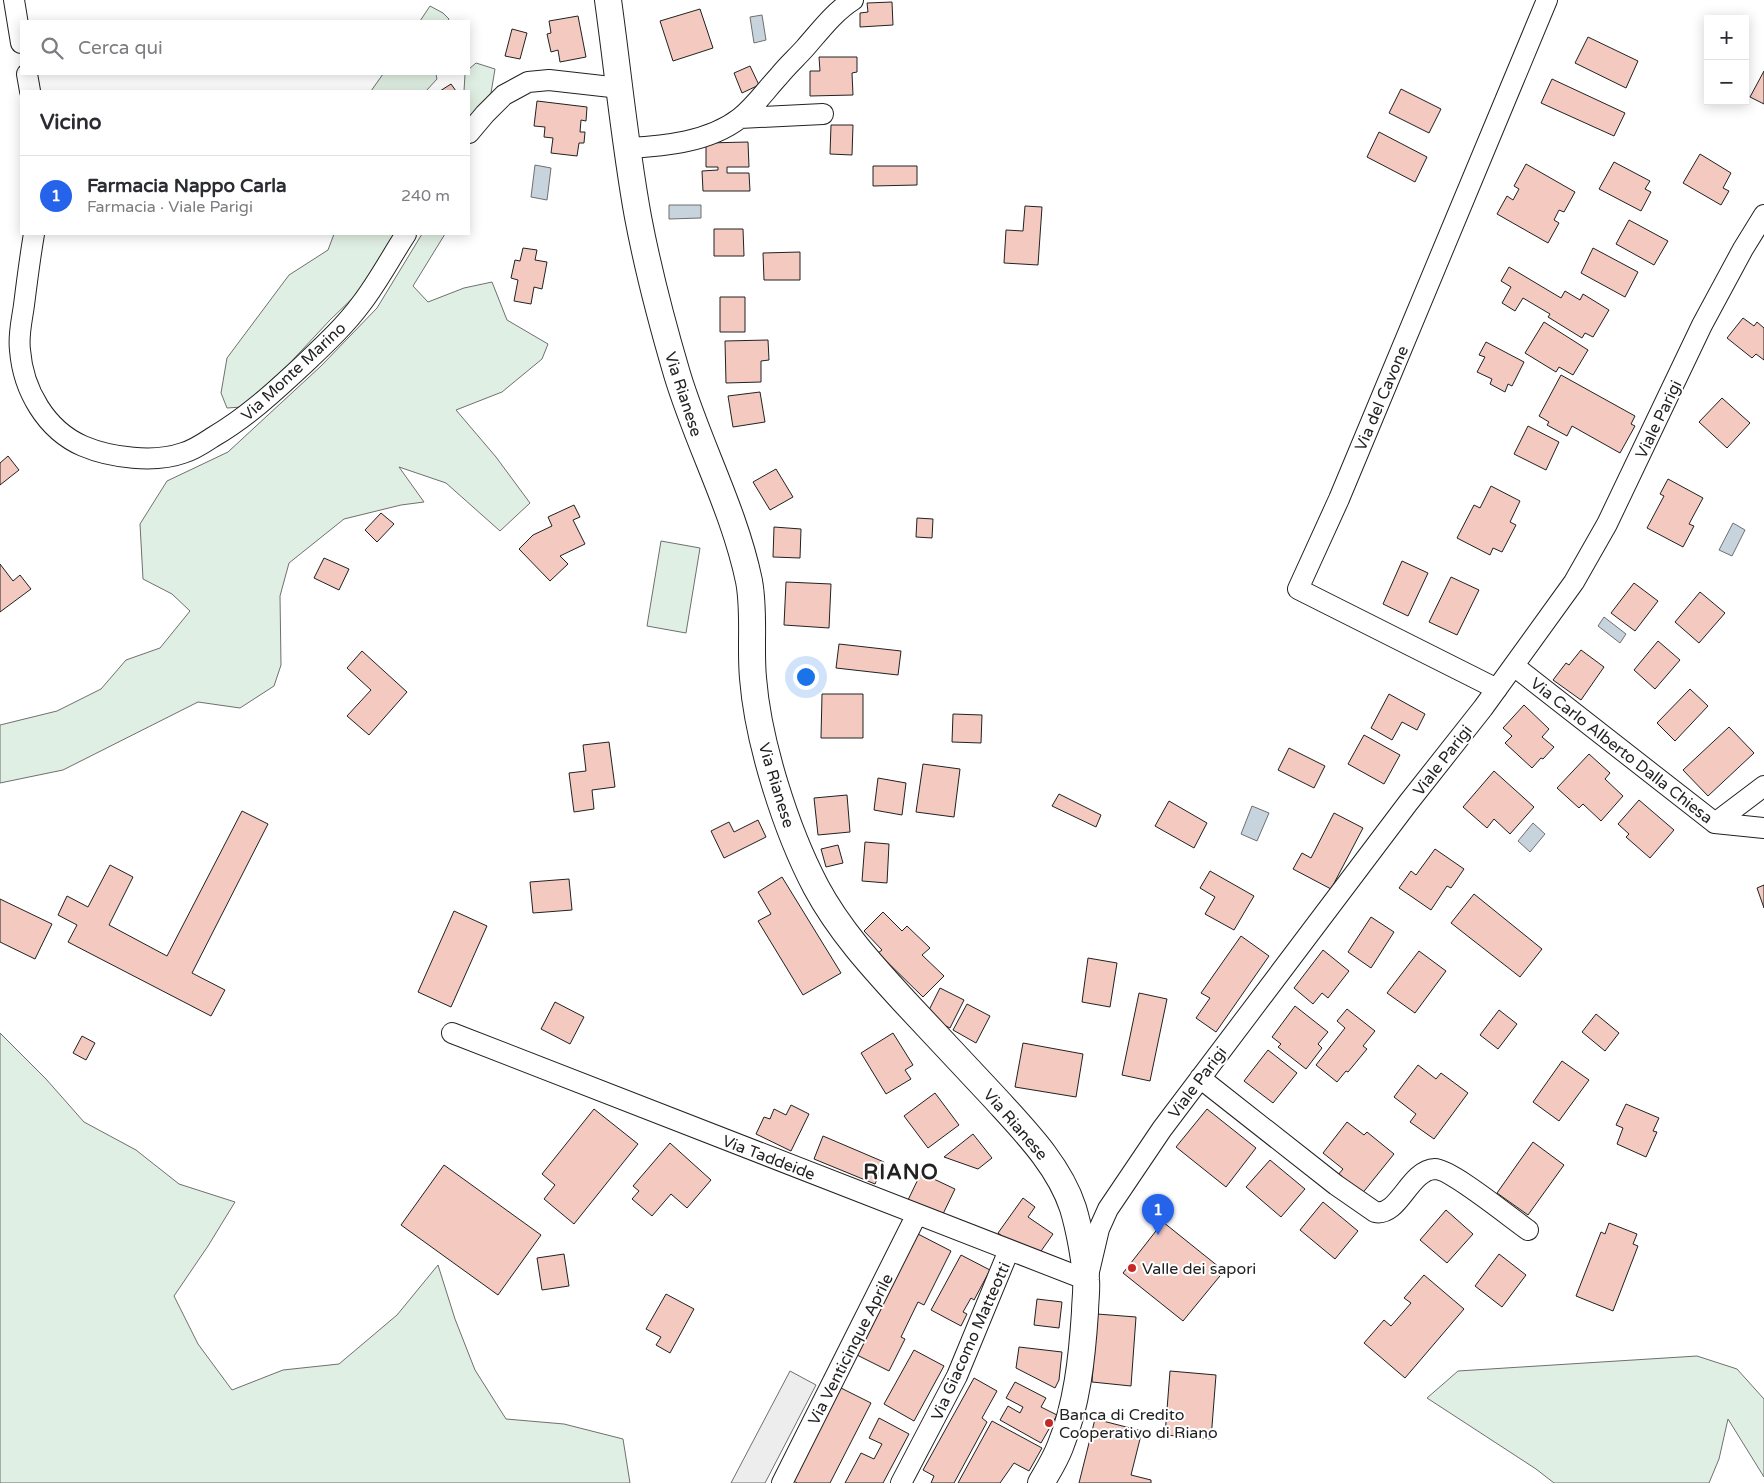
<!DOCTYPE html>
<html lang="it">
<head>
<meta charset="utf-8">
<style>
	:root { --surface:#fff; --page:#f7f7f7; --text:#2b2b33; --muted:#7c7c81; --line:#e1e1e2; --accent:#2563eb }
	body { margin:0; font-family:"Varela Round",sans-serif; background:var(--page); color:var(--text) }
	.controls { position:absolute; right:15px; top:15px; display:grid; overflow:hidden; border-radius:0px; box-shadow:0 2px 12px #0003 }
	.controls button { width:45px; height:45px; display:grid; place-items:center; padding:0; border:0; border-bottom:1px solid var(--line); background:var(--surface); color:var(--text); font:25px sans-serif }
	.you { position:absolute; left:805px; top:676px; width:18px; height:18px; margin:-12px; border:4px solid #fff; border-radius:50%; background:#1a73e8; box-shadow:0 0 0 8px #1a73e833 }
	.badge { display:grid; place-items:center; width:32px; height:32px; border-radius:50%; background:var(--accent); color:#fff; font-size:16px; font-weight:700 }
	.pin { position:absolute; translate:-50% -41px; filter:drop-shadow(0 1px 2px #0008) }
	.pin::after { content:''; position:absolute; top:26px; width:18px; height:15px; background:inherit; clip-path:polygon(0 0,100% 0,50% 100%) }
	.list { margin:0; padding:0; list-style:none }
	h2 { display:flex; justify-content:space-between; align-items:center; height:65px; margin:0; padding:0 20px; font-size:21px }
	h2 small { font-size:16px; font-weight:400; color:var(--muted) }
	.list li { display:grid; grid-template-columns:32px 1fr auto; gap:15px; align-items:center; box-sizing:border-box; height:80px; padding:0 20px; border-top:1px solid var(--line) }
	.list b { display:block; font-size:19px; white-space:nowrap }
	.list p { margin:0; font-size:16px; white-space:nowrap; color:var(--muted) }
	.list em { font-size:16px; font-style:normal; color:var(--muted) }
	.icon { flex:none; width:28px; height:28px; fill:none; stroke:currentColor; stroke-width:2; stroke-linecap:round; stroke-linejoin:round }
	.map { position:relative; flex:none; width:1764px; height:1483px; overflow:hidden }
	.search { position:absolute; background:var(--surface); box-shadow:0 2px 12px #0003; left:20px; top:20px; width:450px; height:55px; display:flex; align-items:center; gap:12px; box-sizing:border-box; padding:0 18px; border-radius:0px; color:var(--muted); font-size:19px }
	.panel { position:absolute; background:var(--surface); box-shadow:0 2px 12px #0003; left:20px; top:90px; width:450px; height:145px; border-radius:0px }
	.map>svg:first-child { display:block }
	.green { fill:#e0efe3; stroke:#6f6f6f }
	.parking { fill:#ededed; stroke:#6f6f6f }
	.water { fill:#c7d3dd; stroke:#6f6f6f }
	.building { fill:#f3c9c0; stroke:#222 }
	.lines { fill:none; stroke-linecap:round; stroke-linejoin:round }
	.minor-casing { stroke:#222; stroke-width:22 }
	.major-casing { stroke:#222; stroke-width:28 }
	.minor { stroke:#fff; stroke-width:20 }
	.major { stroke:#fff; stroke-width:26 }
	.poi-dot { fill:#c62828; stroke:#fff; stroke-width:2 }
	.labels { text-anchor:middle; stroke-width:4; stroke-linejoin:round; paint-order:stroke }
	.street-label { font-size:16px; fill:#222; stroke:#fff }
	.poi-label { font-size:16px; fill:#222; stroke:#fff; text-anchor:start }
	.district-label { font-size:21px; font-weight:bold; letter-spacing:1px; fill:#222; stroke:#fff }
</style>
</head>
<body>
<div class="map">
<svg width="1764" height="1483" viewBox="0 0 1764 1483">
	<rect width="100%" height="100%" fill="#fff"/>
	<path class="green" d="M430 6 443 13 449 19 448 21H420Z
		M476 63 495 69 491 93 469 124V91H464L465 74H469V69Z
		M383 74H436L437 79 426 91H371Z
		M334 234H394L358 293 330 320 288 365 242 407 227 408 221 393 227 358 289 275 328 250Z
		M422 234H445L413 286 428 302 464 288 492 282 507 320 548 344 542 359 502 392 456 410 496 457 530 503 500 531 446 483 399 467 424 502 401 505 344 519 289 563 280 596 281 665 274 686 240 708 198 702 63 770 0 783V725L57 711 101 689 126 660 160 648 190 611 172 594 143 579 140 524 167 481 228 452 321 366 377 308Z
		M661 541 700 548 686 633 647 626Z
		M0 1033 46 1079 84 1122 136 1150 179 1184 235 1202 208 1246 174 1296 198 1344 232 1390 283 1370 339 1364 397 1315 438 1265 455 1319 475 1370 506 1419 564 1424 623 1439 630 1483H0Z
		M1697 1356 1737 1369 1764 1399V1477L1728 1419 1719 1459 1709 1483H1554L1536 1469 1427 1398 1458 1371Z"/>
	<path class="parking" d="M790 1371 816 1385 765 1483H731Z"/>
	<path class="water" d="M762 15 766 40 754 43 750 17Z
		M535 165 551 168 547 200 531 197Z
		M669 205H701V218L669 219Z
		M1733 523 1745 530 1732 556 1719 550Z
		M1604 617 1626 634 1620 643 1598 626Z
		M1252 806 1269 813 1257 841 1241 834Z
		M1533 823 1545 834 1530 852 1518 841Z"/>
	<path class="building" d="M892 2 893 25 860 27V13L868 12 867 3Z
		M700 9 713 48 673 61 660 21Z
		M578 16 586 57 560 62 558 50 551 52 547 34 551 33 549 21Z
		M512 29 527 33 520 59 505 56Z
		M1588 37 1638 61 1626 88 1575 63Z
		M819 57H857V72L852 73 853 95 810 96V71H820Z
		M750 66 759 85 742 93 734 73Z
		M1764 71V104L1750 97Z
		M1552 79 1625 113 1614 136 1541 103Z
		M451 84 456 91H440Z
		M1401 89 1441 109 1429 133 1389 113Z
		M537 101 587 107 586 121 581 120 580 132H585L584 143H579L577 156 551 153 553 138 544 137 545 127 534 126Z
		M831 125H853L852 155 830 154Z
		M1379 132 1427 157 1415 182 1367 157Z
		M748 142 749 167H727V173H749L750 191H703L702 171 718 170V167H706V143Z
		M1700 154 1731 173 1723 188 1729 191 1721 205 1683 183Z
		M1614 162 1650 181 1645 189 1651 192 1641 211 1599 189Z
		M1526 164 1575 192 1564 212 1559 210 1554 220 1559 223 1548 243 1497 214 1507 196 1513 200 1519 189 1514 186Z
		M873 166H917V185L873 186Z
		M1025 206 1042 207 1038 265 1004 263 1006 230 1023 231Z
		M1629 220 1668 241 1654 265 1616 244Z
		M714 229H743L744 256H714Z
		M523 248 537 250 535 260 547 262 542 289 534 287 531 304 514 301 518 280 511 278 515 260 520 261Z
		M1593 248 1638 272 1625 297 1581 273Z
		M800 252V280H764L763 253Z
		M1509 267 1561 298 1565 291 1580 300 1583 294 1609 310 1593 337 1585 333 1582 338 1548 317 1550 314 1523 298 1515 311 1502 303 1511 287 1501 281Z
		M720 297H745V332H720Z
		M1743 318 1754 326 1757 322 1764 328V360L1756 354 1752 358 1727 338Z
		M1544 322 1588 350 1573 375 1559 367 1556 372 1525 353Z
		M768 340 769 360 761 361V382L726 383 725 341Z
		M1486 342 1524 362 1512 386 1508 384 1505 392 1490 384 1492 379 1477 372 1485 357 1479 355Z
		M1561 375 1635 416 1631 424 1635 426 1620 453 1572 426 1567 436 1547 425 1549 422 1539 416Z
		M760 392 765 422 733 427 728 396Z
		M1722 398 1750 423 1727 448 1699 422Z
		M1528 426 1559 442 1546 470 1514 454Z
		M8 456 19 470 0 485V463Z
		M776 469 793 497 770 510 753 482Z
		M1668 479 1703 498 1689 524 1694 526 1683 547 1647 528 1664 496 1660 494Z
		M1491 486 1520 501 1510 522 1516 525 1502 552 1493 548 1490 555 1457 538 1474 505 1480 508Z
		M574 505 580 517 573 520 585 544 560 556 568 564 550 581 519 549 533 535 552 526 548 517Z
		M381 513 394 524 377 542 365 530Z
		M917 518 933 519 932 538 916 537Z
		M774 527 801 529 800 558 773 557Z
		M324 558 349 569 339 590 314 578Z
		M1402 561 1428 573 1408 616 1383 604Z
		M0 564 13 581 20 575 31 589 0 612Z
		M1451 577 1479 590 1457 635 1429 622Z
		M786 582 831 584 829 628 784 625Z
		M1634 583 1658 601 1635 631 1611 613Z
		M1700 592 1725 613 1699 643 1675 622Z
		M1658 641 1680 660 1655 689 1634 670Z
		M839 644 901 651 898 675 836 668Z
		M1581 650 1604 667 1581 700 1553 680 1566 663 1569 665Z
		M362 651 407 692 369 735 347 716 371 690 347 668Z
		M1690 689 1708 706 1675 741 1657 723Z
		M822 694H863V738H821Z
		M1389 694 1425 714 1417 730 1402 722 1392 740 1371 728Z
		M1524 705 1549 729 1542 737 1554 747 1543 759 1541 758 1532 768 1505 743 1512 736 1503 728Z
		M953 714 982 715 981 743 952 742Z
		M1729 727 1754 753 1708 796 1683 770Z
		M1364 735 1400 755 1384 784 1348 764Z
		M609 742 615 787 592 790 594 809 574 812 569 773 586 771 583 745Z
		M1289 748 1325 766 1314 788 1278 770Z
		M1589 754 1610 773 1605 779 1623 796 1601 821 1583 804 1579 808 1557 788Z
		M923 764 960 769 954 817 916 812Z
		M1494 771 1534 807 1510 834 1494 819 1487 828 1463 807Z
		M878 778 906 783 902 815 874 810Z
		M1059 794 1101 815 1096 827 1052 806Z
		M847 795 850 832 818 835 814 798Z
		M1639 800 1674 830 1650 858 1626 837 1629 834 1618 824Z
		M1169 801 1207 823 1194 848 1155 826Z
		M242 811 268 824 192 973 225 990 211 1016 68 942 77 925 58 915 67 896 88 907 110 865 133 877 109 925 167 956Z
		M1334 813 1363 828 1331 889 1293 869 1302 853 1311 858Z
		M758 820 766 837 724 858 711 831 729 822 734 832Z
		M865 842 889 844 887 883 862 881Z
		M838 845 843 863 826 867 821 849Z
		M1435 849 1464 869 1451 888 1447 886 1431 910 1399 888 1411 871 1416 875Z
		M1210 871 1254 896 1234 930 1205 914 1215 897 1200 888Z
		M782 877 841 973 803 995 758 921 771 914 758 892Z
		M569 879 572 910 533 913 530 882Z
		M1764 885V908L1757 888Z
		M1474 894 1542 949 1520 977 1451 923Z
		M0 899 52 924 35 959 0 942Z
		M454 911 487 926 451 1007 418 992Z
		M883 912 902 931 907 926 930 948 922 955 944 976 923 997 878 953 882 950 864 931Z
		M1371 917 1394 932 1371 968 1348 952Z
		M1241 936 1269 956 1216 1032 1196 1018 1210 998 1201 993Z
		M1323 950 1349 971 1328 998 1322 993 1313 1004 1294 988Z
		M1419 951 1446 971 1415 1013 1387 993Z
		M1088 958 1117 963 1110 1007 1082 1002Z
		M940 988 964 1000 950 1028 926 1016Z
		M1139 993 1167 999 1150 1081 1122 1075Z
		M555 1002 584 1017 570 1044 541 1029Z
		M967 1004 990 1016 976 1043 953 1030Z
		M1295 1006 1328 1032 1318 1044 1322 1048 1306 1069 1278 1047 1281 1044 1272 1037Z
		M1347 1009 1375 1031 1363 1046 1367 1049 1348 1072 1346 1071 1337 1082 1316 1065 1345 1028 1337 1021Z
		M1499 1010 1517 1024 1498 1049 1480 1035Z
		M1596 1014 1619 1033 1605 1051 1582 1032Z
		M893 1033 913 1065 905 1070 911 1079 886 1094 861 1053Z
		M82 1036 95 1043 86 1060 73 1053Z
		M1023 1043 1083 1054 1076 1097 1015 1087Z
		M1268 1050 1297 1073 1273 1103 1244 1081Z
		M1562 1061 1589 1080 1559 1121 1533 1102Z
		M1418 1065 1436 1079 1441 1073 1468 1093 1434 1139 1410 1122 1416 1114 1394 1097Z
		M935 1093 959 1125 928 1148 904 1116Z
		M1626 1104 1659 1118 1653 1131 1657 1132 1646 1157 1617 1144 1623 1128 1616 1125Z
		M791 1105 809 1114 791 1151 756 1134 764 1117 770 1119 774 1109 786 1115Z
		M594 1109 638 1144 574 1224 544 1199 555 1185 542 1174Z
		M1207 1109 1256 1148 1226 1187 1176 1147Z
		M1347 1122 1364 1135 1367 1132 1394 1154 1361 1195 1337 1176 1343 1169 1323 1153Z
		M973 1134 992 1158 978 1169 944 1157Z
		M823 1136 884 1162 875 1184 814 1159Z
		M1533 1142 1564 1165 1528 1215 1497 1193Z
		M670 1143 711 1180 687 1208 671 1194 652 1216 632 1199 639 1191 633 1186Z
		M1270 1160 1305 1189 1281 1217 1246 1187Z
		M444 1165 541 1235 498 1295 401 1225Z
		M921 1173 955 1189 942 1216 908 1200Z
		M1023 1198 1035 1207 1028 1217 1053 1234 1039 1254H1027L998 1233Z
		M1323 1202 1358 1231 1335 1259 1300 1230Z
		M1446 1210 1473 1234 1447 1263 1420 1240Z
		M1163 1222 1224 1271 1183 1321 1123 1273Z
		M1609 1223 1637 1234 1633 1244 1638 1246 1613 1311 1576 1296 1601 1232 1605 1234Z
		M918 1234 951 1251 924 1305 918 1302 901 1337 905 1339 889 1371 857 1355Z
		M564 1254 569 1286 542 1290 537 1258Z
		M1499 1254 1526 1275 1502 1307 1475 1286Z
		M961 1255 990 1270 974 1300 971 1298 963 1312 967 1314 961 1326 931 1310Z
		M1424 1275 1464 1309 1405 1378 1364 1343 1384 1320 1391 1326 1411 1303 1404 1298Z
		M666 1294 694 1309 670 1353 656 1345 661 1337 646 1329Z
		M1037 1299 1062 1302 1059 1328 1034 1325Z
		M1097 1314 1136 1317 1131 1386 1092 1382Z
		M1019 1347 1062 1352 1059 1380 1055 1388 1016 1368Z
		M914 1350 944 1366 914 1421 884 1404Z
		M1170 1371 1216 1375 1211 1439 1165 1435Z
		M974 1378 997 1391 982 1418 987 1422 954 1483H931L934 1476 923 1470Z
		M1015 1382 1046 1398 1041 1407 1057 1415 1041 1443 1000 1420 1008 1406 1020 1413 1023 1407 1006 1398Z
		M839 1387 871 1403 830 1483H797L792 1480Z
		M879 1418 909 1434 883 1483H845L861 1453 874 1459 882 1444 869 1438Z
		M1095 1419 1142 1431 1131 1475 1151 1480V1483H1079Z
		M992 1421 1042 1448 1029 1471 1014 1463 1000 1483H958Z"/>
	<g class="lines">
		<defs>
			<path id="minor" d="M14 0 21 43
				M27 74 30 91
				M740 118 823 114
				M469 133 485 114 504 95 528 82 549 80 620 88
				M628 148C665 146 709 142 740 118 755 106 766 90 779 76 787 66 796 58 805 48 820 31 834 12 853 0
				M34 234C30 257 27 281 24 305 22 320 18 335 20 350 23 390 46 430 83 446 111 458 155 463 183 453 194 450 204 443 213 437 247 417 273 393 301 367 322 347 344 327 361 304 378 282 391 257 406 234
				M1514 666 1715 823 1764 828
				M1497 689 1298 589 1339 499 1547 0
				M1715 823 1764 786
				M452 1033 1087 1280 1099 1229 1108 1209 1162 1129 1408 803 1483 708 1574 582 1607 524 1702 325 1743 249 1764 215
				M1200 1078 1336 1185 1375 1212C1399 1217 1409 1170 1435 1169 1451 1169 1512 1219 1528 1230
				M782 1483 917 1214
				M901 1483 957 1376 1009 1250"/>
			<path id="major" d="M608 0C618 72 625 146 638 217 648 270 662 323 677 374 698 444 734 509 749 581 755 613 750 646 753 678 758 742 786 830 816 887 839 930 872 966 905 1002 935 1034 964 1065 994 1097 1024 1130 1059 1165 1073 1208 1079 1228 1085 1259 1086 1280 1087 1290 1085 1302 1085 1312 1082 1358 1077 1405 1060 1447 1055 1460 1048 1471 1041 1483"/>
		</defs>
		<use href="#minor" class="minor-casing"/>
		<use href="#major" class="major-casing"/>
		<use href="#minor" class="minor"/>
		<use href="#major" class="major"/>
	</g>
	<g class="poi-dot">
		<circle cx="1132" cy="1268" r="5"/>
		<circle cx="1049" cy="1423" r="5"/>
	</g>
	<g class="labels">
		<g class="street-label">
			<text transform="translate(293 371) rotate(-43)" y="6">Via Monte Marino</text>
			<text transform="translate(684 394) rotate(72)" y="6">Via Rianese</text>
			<text transform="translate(1381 398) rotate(-67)" y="6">Via del Cavone</text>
			<text transform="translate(1658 419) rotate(-64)" y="6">Viale Parigi</text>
			<text transform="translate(1622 750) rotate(38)" y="6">Via Carlo Alberto Dalla Chiesa</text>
			<text transform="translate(1442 760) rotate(-52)" y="6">Viale Parigi</text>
			<text transform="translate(777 785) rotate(73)" y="6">Via Rianese</text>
			<text transform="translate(1197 1082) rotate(-53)" y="6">Viale Parigi</text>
			<text transform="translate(1016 1124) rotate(49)" y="6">Via Rianese</text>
			<text transform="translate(769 1157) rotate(21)" y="6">Via Taddeide</text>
			<text transform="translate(970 1341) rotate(-66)" y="6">Via Giacomo Matteotti</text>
			<text transform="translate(850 1349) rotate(-63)" y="6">Via Venticinque Aprile</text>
		</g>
		<g class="poi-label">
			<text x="1142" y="1274">Valle dei sapori</text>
			<text x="1059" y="1420">Banca di Credito<tspan x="1059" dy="18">Cooperativo di Riano</tspan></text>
		</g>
		<g class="district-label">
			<text x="901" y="1179">RIANO</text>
		</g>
	</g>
</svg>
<div class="controls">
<button>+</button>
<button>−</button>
</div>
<div class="you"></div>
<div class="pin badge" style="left:1158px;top:1235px">1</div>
<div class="search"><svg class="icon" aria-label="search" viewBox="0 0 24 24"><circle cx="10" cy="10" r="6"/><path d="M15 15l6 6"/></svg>Cerca qui</div>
<section class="panel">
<h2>Vicino<small></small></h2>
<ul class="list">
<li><span class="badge">1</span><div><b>Farmacia Nappo Carla</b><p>Farmacia · Viale Parigi</p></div><em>240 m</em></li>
</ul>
</section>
</div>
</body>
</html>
